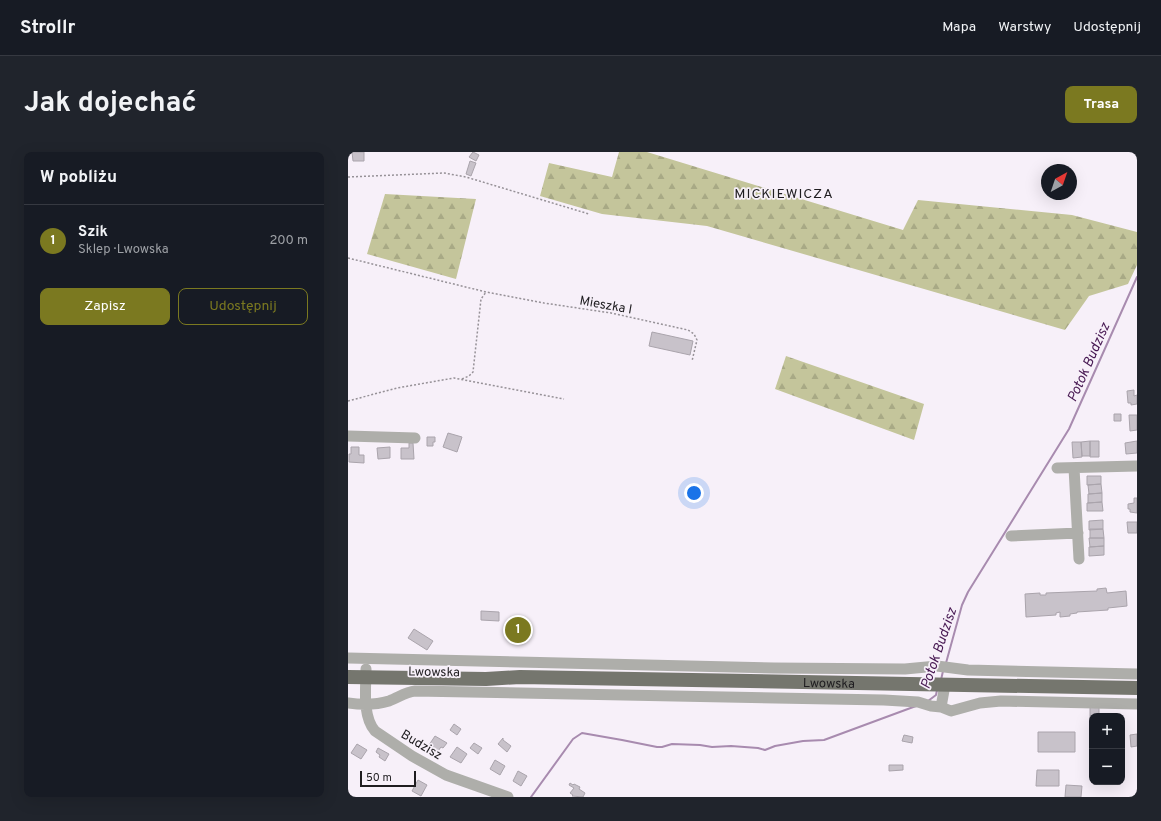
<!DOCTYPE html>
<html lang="pl">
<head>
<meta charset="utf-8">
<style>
	:root { --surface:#171b24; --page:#20242c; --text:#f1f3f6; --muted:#9ea1a6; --line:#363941; --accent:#7b7920 }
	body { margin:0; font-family:Overpass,sans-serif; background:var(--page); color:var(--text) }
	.controls { position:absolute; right:12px; bottom:12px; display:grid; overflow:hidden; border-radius:8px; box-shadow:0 4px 16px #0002 }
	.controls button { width:36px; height:36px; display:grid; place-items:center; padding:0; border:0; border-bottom:1px solid var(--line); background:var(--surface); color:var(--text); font:20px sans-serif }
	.compass { position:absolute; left:693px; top:12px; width:36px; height:36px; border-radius:50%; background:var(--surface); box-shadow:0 4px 16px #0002; rotate:40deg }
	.scale { position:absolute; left:12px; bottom:10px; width:56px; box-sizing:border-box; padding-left:4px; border:2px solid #1f1d20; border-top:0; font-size:11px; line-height:14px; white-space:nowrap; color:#1f1d20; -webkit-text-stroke:3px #f7f0f9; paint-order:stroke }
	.you { position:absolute; left:346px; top:341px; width:14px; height:14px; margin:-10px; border:3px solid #fff; border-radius:50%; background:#1a73e8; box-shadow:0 0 0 6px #1a73e833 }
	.badge { display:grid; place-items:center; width:26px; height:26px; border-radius:50%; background:var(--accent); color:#fff; font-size:13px; font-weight:700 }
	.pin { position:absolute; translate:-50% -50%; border:2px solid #fff; box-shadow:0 1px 4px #0006 }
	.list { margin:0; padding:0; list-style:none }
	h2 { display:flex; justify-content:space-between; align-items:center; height:52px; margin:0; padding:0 16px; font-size:17px }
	h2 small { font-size:13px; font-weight:400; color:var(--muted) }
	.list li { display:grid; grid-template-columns:26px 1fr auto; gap:12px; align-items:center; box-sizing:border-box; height:72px; padding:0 16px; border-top:1px solid var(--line) }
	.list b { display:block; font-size:15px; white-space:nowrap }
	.list p { margin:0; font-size:13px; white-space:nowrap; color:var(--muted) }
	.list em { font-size:13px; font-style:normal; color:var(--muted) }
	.actions { display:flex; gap:8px; padding:12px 16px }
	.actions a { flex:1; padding:9px 0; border:1px solid var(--accent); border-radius:8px; text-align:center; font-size:14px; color:var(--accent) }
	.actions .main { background:var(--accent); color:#fff }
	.map { position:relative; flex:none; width:789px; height:645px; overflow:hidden; border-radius:8px }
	header { display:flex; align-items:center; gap:24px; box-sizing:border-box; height:56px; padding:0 20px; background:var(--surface); border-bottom:1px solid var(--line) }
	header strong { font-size:19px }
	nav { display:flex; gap:22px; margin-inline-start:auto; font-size:14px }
	.intro { display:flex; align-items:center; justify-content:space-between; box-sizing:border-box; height:96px; padding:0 24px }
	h1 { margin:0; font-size:28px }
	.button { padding:10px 18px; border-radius:8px; background:var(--accent); color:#fff; font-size:14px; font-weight:700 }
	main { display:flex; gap:24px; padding:0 24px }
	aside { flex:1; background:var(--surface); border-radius:8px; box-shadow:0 4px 16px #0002 }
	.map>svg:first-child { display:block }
	.forest { fill:url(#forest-firs) }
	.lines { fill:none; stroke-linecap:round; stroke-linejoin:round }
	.stream { stroke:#a88baf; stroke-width:2 }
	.building { fill:#c8c2ca; stroke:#aaa4ac }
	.path { stroke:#969197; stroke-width:1.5; stroke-dasharray:2 2; stroke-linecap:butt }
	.minor { stroke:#aeaeaa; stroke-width:11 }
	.major { stroke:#75766e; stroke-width:14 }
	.labels { text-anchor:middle; stroke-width:3.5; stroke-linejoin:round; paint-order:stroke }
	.street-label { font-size:13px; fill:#1f1d20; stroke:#f7f0f9 }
	.neighbourhood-label { font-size:14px; letter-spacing:1px; fill:#1f1d20; stroke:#f7f0f9 }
	.water-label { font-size:14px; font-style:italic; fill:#471852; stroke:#f7f0f9 }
</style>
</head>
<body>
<header>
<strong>Strollr</strong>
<nav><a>Mapa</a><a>Warstwy</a><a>Udostępnij</a></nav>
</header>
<div class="intro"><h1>Jak dojechać</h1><a class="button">Trasa</a></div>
<main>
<aside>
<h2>W pobliżu<small></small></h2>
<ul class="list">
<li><span class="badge">1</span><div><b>Szik</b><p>Sklep · Lwowska</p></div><em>200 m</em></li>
</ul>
<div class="actions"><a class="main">Zapisz</a><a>Udostępnij</a></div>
</aside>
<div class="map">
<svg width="789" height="645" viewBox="0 0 789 645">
	<defs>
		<pattern id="forest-firs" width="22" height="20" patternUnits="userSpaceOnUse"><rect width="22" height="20" fill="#c4c59b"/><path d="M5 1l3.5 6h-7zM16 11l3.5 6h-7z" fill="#a8a985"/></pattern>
	</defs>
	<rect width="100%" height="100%" fill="#f7f0f9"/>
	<path class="forest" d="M271 0H299L555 78 570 48 724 63 789 80V113L780 132 741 144 717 178 359 74 254 62 192 44 201 11 264 25Z
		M37 42 128 47 108 127 19 102Z
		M438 204 576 252 566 288 427 237Z"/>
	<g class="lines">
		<path class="stream" d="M598 511 614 453 620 440 721 277 789 125
			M593 528 595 519
			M580 549 588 543 589 538
			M183 645 225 587 234 581 274 588 309 595H314L324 592 352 593 364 595 383 594 410 596 417 598 427 594 455 589 476 588 568 554"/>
	</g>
	<path class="building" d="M4 0H16V9H5Z
		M125 0 131 3 128 9 121 5Z
		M122 9 128 11 123 24 118 22Z
		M304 180 345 189 342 203 301 194Z
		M786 238V244L789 243V252L783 253V251H780L779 239Z
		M766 262H773V269H766Z
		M781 263H789V278L782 279Z
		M100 281 114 285 109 300 95 295Z
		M79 285H87V290H85V294H79Z
		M742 289H751V305H742Z
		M742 289V304H734L733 290Z
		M789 289V301L778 302 777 291Z
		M724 290H733L734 305 725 306Z
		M61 291H65L66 307H53V296H61Z
		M3 295H11V303H16V311L1 310V302H3Z
		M42 295V306L30 307 29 296Z
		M739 324H753V332L739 333Z
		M753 332 754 341 741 342 740 333Z
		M754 341V350L740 351V342Z
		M786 346H789V361L782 360V357H780V352L786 351Z
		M754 350 755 359H739V351Z
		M755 368V377L741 378V369Z
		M779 370H789V381H780Z
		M742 377H755L756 386H742Z
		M741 386H756V394L742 395Z
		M756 394V403L741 404V395Z
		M758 436 759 441 778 439 779 454 760 456V458L729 460V461L722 462V464L712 465V460L708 461V463L678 465 677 442 692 441V443H698V441L749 439V437Z
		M133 459 151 460V469L133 468Z
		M163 469H177L176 486H163Z
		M66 477 85 489 79 498 60 486Z
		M742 555H751V564H744V569H742Z
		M106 572 113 577 109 583 102 578Z
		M690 580H727V600H690Z
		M789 582V594L783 595 782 583Z
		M556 583 565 585 564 591 554 589Z
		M87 584 99 591 95 596 93 595 90 599 81 593Z
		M155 586V588L163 594 159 600 150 592Z
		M126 591 134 596 130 602 122 596Z
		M9 592 19 598 13 607 3 601Z
		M109 595 119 602 113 611 102 605Z
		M30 596 41 602 37 609 31 605 32 603 28 600Z
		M147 608 157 614 152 623 142 617Z
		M541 613H555V618L541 619Z
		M689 618H711V634H688Z
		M170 619 179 624 173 634 165 629Z
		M70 628 79 633 73 644 64 639Z
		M222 631 225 633 226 632 232 635 231 637 237 641 235 645 224 644 225 643 222 641 226 636 221 633Z
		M718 633 734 634 733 645H717Z"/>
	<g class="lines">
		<path class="path" d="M0 25 96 21 118 25 241 62
			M0 106 138 140 196 151 263 161 340 178 346 182 349 188 344 209
			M114 227 121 224 125 220 133 147 138 140
			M0 249 49 236 106 226 216 247"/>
		<path class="minor" d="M0 284 67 286
			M709 316 789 314
			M726 316 731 407
			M663 384 730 381
			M0 506 426 516 557 517 589 514 620 518 789 522
			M18 517C18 536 14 564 27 579L64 604 98 623 160 645
			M0 551C14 553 28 553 41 549 50 546 57 540 67 539L536 548 570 550 583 554 593 555 603 559 632 551 653 549 789 552
			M593 555 597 533"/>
		<path class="major" id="s1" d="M0 525 138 527 172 525 789 536"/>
	</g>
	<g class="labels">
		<g class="street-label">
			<text transform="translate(258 152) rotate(10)" y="5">Mieszka I</text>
			<text transform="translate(86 519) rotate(1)" y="5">Lwowska</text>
			<text dy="5" stroke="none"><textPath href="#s1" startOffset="481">Lwowska</textPath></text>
			<text transform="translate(74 592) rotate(31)" y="5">Budzisz</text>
		</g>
		<g class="neighbourhood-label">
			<text x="436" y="46">MICKIEWICZA</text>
		</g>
		<g class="water-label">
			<text transform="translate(740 210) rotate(-66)" y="5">Potok Budzisz</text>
			<text transform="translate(590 496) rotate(-71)" y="5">Potok Budzisz</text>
		</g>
	</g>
</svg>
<div class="controls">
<button>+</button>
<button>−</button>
</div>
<svg class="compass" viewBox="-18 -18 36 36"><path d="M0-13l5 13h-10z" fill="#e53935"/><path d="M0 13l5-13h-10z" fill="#9ea1a6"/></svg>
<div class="scale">50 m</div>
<div class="you"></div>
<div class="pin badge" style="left:170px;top:478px">1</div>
</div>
</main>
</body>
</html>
